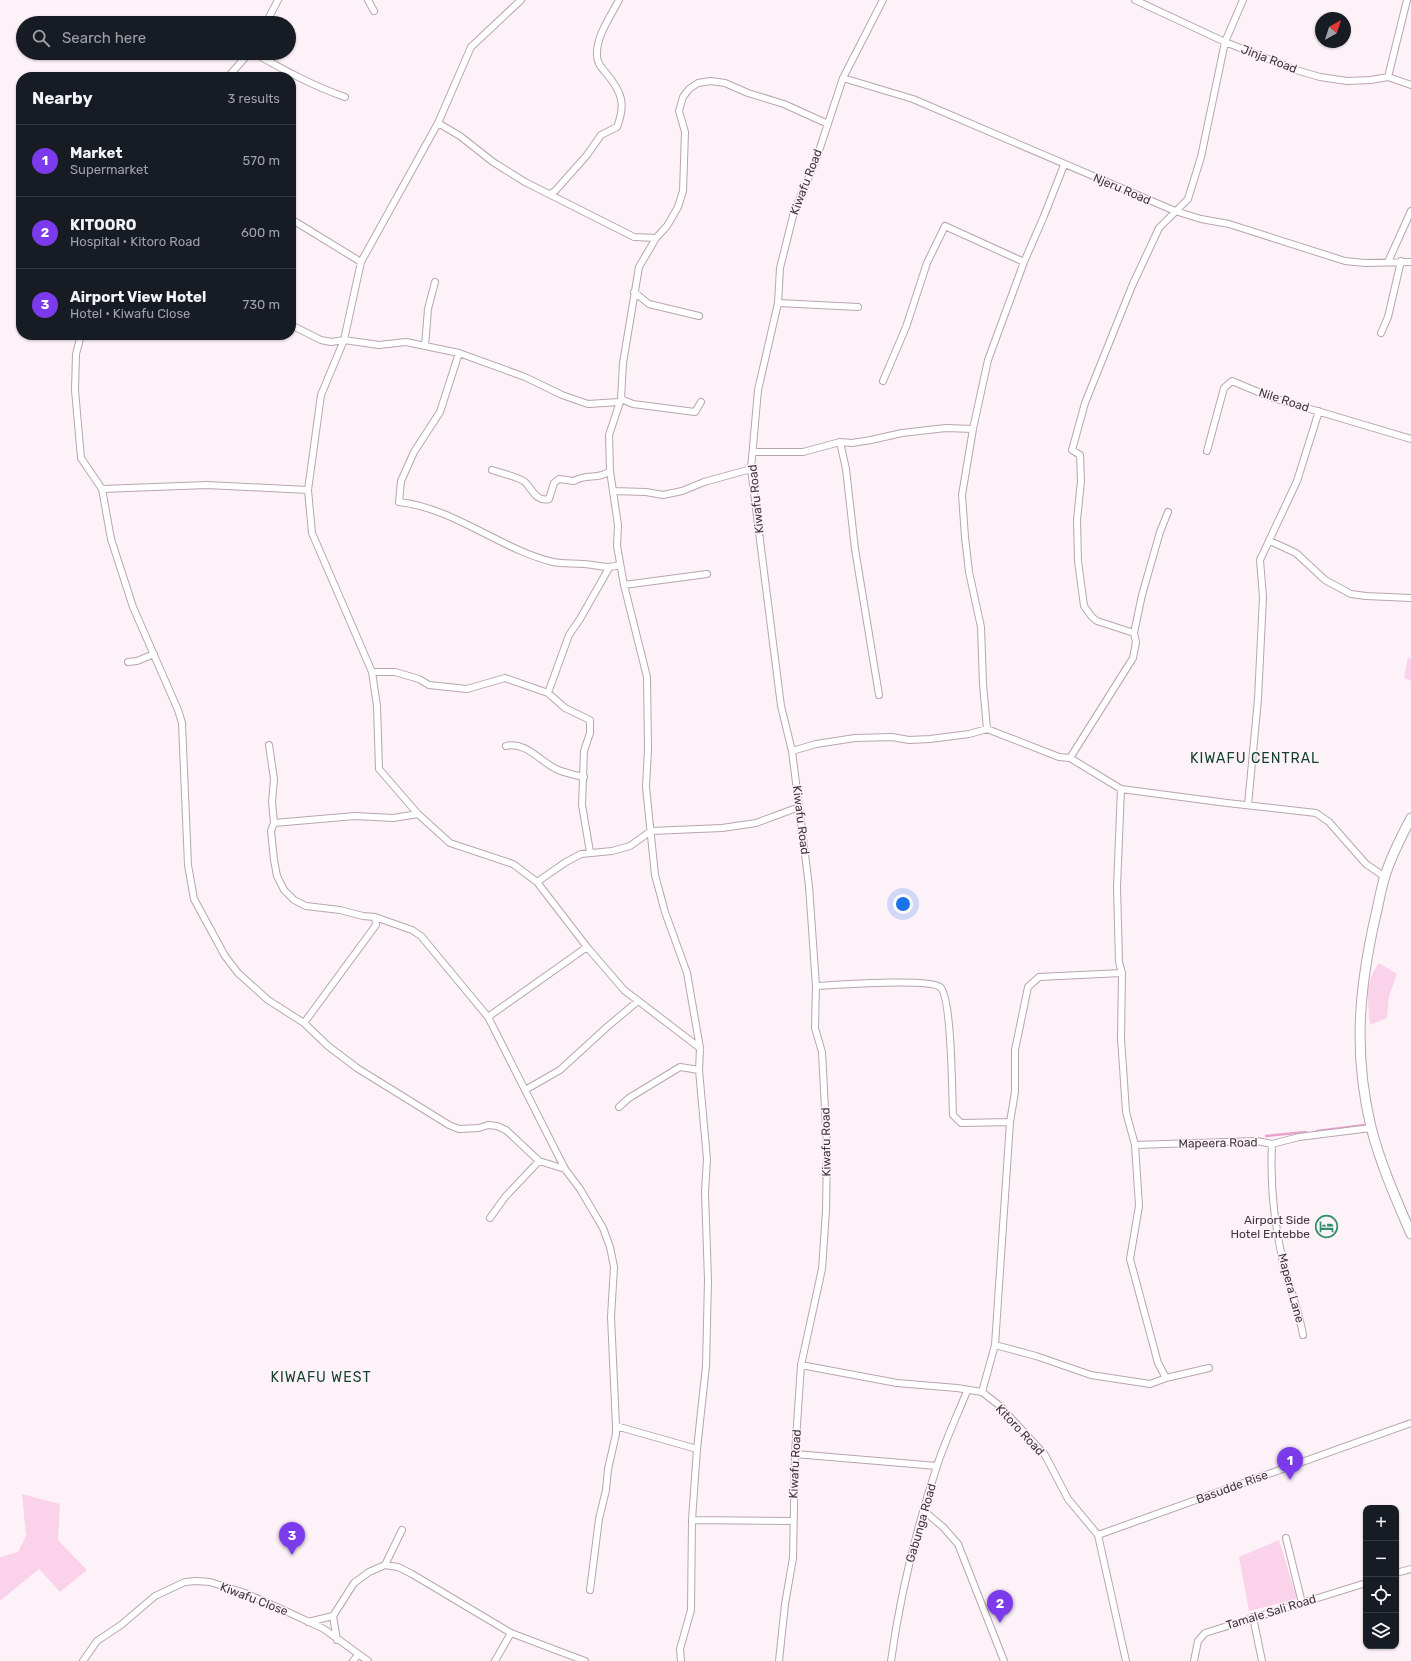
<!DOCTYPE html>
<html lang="en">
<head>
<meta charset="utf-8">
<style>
	:root { --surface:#171b24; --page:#242831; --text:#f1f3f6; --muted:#9ea1a6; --line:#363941; --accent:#7c3aed }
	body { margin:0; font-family:Rubik,sans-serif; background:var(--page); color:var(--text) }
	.controls { position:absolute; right:12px; bottom:12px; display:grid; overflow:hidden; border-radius:8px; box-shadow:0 1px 3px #0004 }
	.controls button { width:36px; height:36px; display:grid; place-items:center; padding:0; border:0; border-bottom:1px solid var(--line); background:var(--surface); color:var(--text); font:20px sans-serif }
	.compass { position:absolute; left:1315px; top:12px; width:36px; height:36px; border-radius:50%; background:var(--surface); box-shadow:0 1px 3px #0004; rotate:39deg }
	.you { position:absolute; left:903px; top:904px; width:14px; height:14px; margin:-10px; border:3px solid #fff; border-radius:50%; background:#1a73e8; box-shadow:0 0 0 6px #1a73e833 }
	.badge { display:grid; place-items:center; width:26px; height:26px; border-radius:50%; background:var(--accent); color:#fff; font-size:13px; font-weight:700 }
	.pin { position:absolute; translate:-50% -33px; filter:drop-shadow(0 1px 2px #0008) }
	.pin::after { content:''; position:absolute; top:21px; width:14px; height:12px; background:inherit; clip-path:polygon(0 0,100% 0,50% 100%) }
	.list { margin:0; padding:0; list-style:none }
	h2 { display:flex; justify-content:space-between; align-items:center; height:52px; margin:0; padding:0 16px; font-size:17px }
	h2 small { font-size:13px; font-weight:400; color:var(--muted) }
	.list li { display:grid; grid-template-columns:26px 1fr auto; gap:12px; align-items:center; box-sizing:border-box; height:72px; padding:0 16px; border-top:1px solid var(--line) }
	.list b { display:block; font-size:15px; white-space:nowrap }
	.list p { margin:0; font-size:13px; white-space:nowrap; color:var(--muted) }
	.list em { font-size:13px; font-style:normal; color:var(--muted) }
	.icon { flex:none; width:22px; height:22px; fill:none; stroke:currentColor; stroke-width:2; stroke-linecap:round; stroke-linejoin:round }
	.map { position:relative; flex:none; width:1411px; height:1661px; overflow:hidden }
	.search { position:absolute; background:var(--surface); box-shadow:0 1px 3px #0004; left:16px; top:16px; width:280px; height:44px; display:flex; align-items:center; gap:10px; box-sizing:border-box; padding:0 14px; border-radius:22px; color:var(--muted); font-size:15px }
	.panel { position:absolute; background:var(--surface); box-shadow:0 1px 3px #0004; left:16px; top:72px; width:280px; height:268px; border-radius:16px }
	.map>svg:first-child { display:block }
	.green { fill:#fad3ea }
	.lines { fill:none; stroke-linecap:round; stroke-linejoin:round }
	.stream { stroke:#eca1cf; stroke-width:2.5 }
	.street-casing { stroke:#b8a5b0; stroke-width:8 }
	.secondary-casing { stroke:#b8a5b0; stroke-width:11 }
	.street { stroke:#fff; stroke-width:6 }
	.secondary { stroke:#fff; stroke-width:9 }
	.labels { text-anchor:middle; stroke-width:3; stroke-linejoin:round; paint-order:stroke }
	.street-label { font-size:12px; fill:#3f383c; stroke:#fef2f9 }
	.poi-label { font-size:12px; fill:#3f383c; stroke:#fef2f9; text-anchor:end }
	.quarter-label { font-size:14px; letter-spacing:1px; fill:#15422f; stroke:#fef2f9 }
</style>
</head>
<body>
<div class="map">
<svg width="1411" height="1661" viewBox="0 0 1411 1661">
	<rect width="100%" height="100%" fill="#fef2f9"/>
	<path class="green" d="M1408 657 1411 659V681L1404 678Z
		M1379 963 1397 974 1389 996 1387 1018 1370 1025C1368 1001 1364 983 1379 963Z
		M22 1494 60 1504 58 1540 87 1570 60 1592 39 1569 0 1601V1557L18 1552 26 1536Z
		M1279 1540 1297 1599 1249 1611 1239 1557Z"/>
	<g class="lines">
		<path class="stream" d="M1317 1131 1365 1125
			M1266 1136 1306 1132"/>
		<defs>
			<path id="street" d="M368 0 374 11
				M1135 0 1225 42 1296 70 1320 77 1347 81 1371 80 1388 77 1411 85
				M266 23 278 0
				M254 53C284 70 313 86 345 97
				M228 77 249 53
				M1388 77 1407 0
				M843 78 913 99 1175 211 1201 219 1229 224 1345 261 1365 263 1411 262
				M438 123 460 136 493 162 525 182 634 237 656 238
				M550 194 555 191 587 155 601 135 617 127C626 104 622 92 606 73 601 67 597 63 597 55 596 36 611 16 619 0
				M291 219 361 262
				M1388 262 1411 211
				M634 292 649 304 699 316
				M778 303 858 307
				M291 325 321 340 331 342 344 340 379 345 406 342 459 353 525 377 562 395 588 404 619 402
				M1381 333 1388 317 1401 261
				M81 335 76 354 75 390 81 458 102 489 111 539 133 607 178 710 182 723 188 865 194 899 225 956 238 973 268 1000 304 1023 328 1046 357 1068 449 1125 459 1129 479 1128 488 1125 497 1126 506 1130 539 1161 565 1169
				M425 346 428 309 435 282
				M459 353 440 412 414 452 401 481 399 502C454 508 500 549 553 562 563 564 574 563 584 564 598 565 606 569 620 565
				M883 381 906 327 927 263 945 226 1024 262
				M621 399 633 404 695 412 701 402
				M840 442 846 469 855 549 879 695
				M1207 451 1224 388 1232 381 1270 397 1411 439
				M753 452H803L840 442 852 443 871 440 902 433 946 428 973 429
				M492 470C500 473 519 477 525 482 532 489 536 502 549 499L554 483 559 479 574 481C586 473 599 480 610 471
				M102 489 207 485 308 490
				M613 491 646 492 663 495 682 491 704 482 751 469
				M1270 541 1296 553 1325 580 1351 594 1366 596 1411 598
				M624 585 707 574
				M1134 633 1097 621 1092 617 1084 606 1078 561 1077 520 1081 481 1080 455 1072 450 1085 403 1132 286 1159 228 1188 199 1201 157 1225 42 1243 0
				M128 662 137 661 154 654
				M372 672H395L419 679 429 685 467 689 505 678 548 693 569 635 580 619 609 568
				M548 693 565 708 590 720V733L584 751 582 805 590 852
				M987 729 983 684 981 627 969 572 965 537 962 495 973 429 988 360 1024 262 1044 216 1064 165
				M269 745 274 779 272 802 274 823 271 831 274 860 277 876 284 890 294 900 306 906 340 910 363 916 375 917 412 930 421 936 488 1017 565 1169 580 1189 603 1228 610 1247 614 1267 611 1317 616 1426 697 1449
				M506 746C525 741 540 761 556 769 565 773 574 775 584 777
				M792 751 816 744 855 738 892 737 909 740 930 739 969 734 987 729 1059 757 1070 758 1121 789 1227 803 1316 813 1329 822 1366 864 1385 877
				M1070 758 1133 658 1136 642 1134 633 1142 595 1160 532 1168 512
				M1121 789 1117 887 1119 962 1122 973 1121 1039 1123 1067 1126 1112 1135 1145 1139 1206 1130 1259 1158 1363 1166 1378
				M1248 805 1258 699 1263 597 1260 560 1297 481 1319 411
				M418 814 379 769 377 706 372 672 312 533 308 490 321 395 344 340 361 262 438 123 471 47 521 0
				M274 823 355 816 393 818 418 814 450 843 513 864 537 882 587 947 624 990 700 1048
				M537 882 566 862 581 854 612 851 630 846 651 831 722 828 756 823 799 807
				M816 986C835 985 928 978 940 987 952 996 952 1095 953 1115L961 1123 1010 1122
				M488 1017 587 947
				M304 1023 376 925 375 917
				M525 1090 560 1070 607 1027 638 1001
				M619 1107 629 1098 680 1067 699 1070
				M1272 1144C1270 1184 1274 1223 1283 1262 1289 1287 1299 1310 1303 1335
				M1135 1145 1257 1141 1272 1144 1299 1137 1371 1128
				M490 1218 505 1197 539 1161
				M995 1345 1036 1356 1091 1375 1150 1384 1166 1378 1209 1368
				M801 1365 897 1383 957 1388 982 1392 1000 1406 1045 1455 1068 1499 1098 1535 1126 1661
				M982 1392 995 1345 1010 1122 1015 1092V1050L1028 987 1039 977 1122 973
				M795 1454 937 1466
				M924 1511 943 1527 958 1544 1004 1661
				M692 1520 793 1521
				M1098 1535 1411 1423
				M1286 1538 1302 1603
				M385 1565 402 1530
				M1396 1573 1411 1569
				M590 1590 599 1519 606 1490 608 1469 616 1434V1426
				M1253 1617 1262 1661
				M308 1622 333 1616
				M337 1640 333 1616 354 1583 369 1572 385 1565 398 1567 412 1574 511 1633 585 1661
				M83 1661 97 1641 121 1625 155 1596 185 1582 196 1581 210 1582 245 1593 290 1613 324 1629 368 1661
				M353 1661 358 1655
				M495 1661 511 1633
				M681 1661 680 1649 691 1610 692 1520 697 1449 706 1366 708 1280 705 1192 707 1159 699 1070 700 1048 687 973 665 912 655 875 646 787 648 749 647 677 624 585 617 546 618 525 610 471 609 435 621 399 623 363 639 267 656 238 667 226 678 207 683 191 685 132 679 111 683 97 689 89 698 83 711 81 725 83 748 93 784 104 828 124
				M779 1661 785 1604 793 1558 795 1454 801 1365 822 1269 826 1211 827 1147 822 1052 815 1028 816 986 809 886 792 751 781 706 751 469 758 390 778 303 780 268 794 212 816 160 843 78 883 0
				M891 1661C900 1595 916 1530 937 1466 945 1441 957 1416 967 1391
				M1194 1661 1198 1641 1205 1633 1366 1583"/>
			<path id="secondary" d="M1411 818C1401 837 1391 856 1385 876 1381 888 1379 902 1376 914 1359 988 1353 1052 1371 1127 1380 1163 1396 1199 1411 1234"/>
		</defs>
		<use href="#street" class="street-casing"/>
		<use href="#secondary" class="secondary-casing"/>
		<use href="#street" class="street"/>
		<use href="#secondary" class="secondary"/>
	</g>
	<defs>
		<symbol id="hotel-ring" viewBox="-11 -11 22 22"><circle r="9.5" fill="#fef2f9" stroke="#31916a" stroke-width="1.5"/><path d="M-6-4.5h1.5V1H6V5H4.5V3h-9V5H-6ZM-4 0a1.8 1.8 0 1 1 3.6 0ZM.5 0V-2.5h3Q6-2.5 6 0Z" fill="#31916a"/></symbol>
	</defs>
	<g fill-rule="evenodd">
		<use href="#hotel-ring" x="1314" y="1214" width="25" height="25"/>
	</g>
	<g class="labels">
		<g class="street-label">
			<text transform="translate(1269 59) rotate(21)" y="4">Jinja Road</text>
			<text transform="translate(806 182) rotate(-69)" y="4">Kiwafu Road</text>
			<text transform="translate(1122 189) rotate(23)" y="4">Njeru Road</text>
			<text transform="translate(1284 400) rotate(18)" y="4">Nile Road</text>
			<text transform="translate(756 499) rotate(-96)" y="4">Kiwafu Road</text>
			<text transform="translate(801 820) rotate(83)" y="4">Kiwafu Road</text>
			<text transform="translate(826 1142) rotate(-91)" y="4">Kiwafu Road</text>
			<text transform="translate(1218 1143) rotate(-1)" y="4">Mapeera Road</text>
			<text transform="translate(1291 1288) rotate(75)" y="4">Mapera Lane</text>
			<text transform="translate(1020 1430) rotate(47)" y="4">Kitoro Road</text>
			<text transform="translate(795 1464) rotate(-87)" y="4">Kiwafu Road</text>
			<text transform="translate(1232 1487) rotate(-20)" y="4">Basudde Rise</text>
			<text transform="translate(921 1523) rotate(-74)" y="4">Gabunga Road</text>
			<text transform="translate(254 1599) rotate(21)" y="4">Kiwafu Close</text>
			<text transform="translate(1271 1612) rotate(-17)" y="4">Tamale Sali Road</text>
		</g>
		<g class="poi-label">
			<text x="1310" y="1224">Airport Side<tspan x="1310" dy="14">Hotel Entebbe</tspan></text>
		</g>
		<g class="quarter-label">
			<text x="1255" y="763">KIWAFU CENTRAL</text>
			<text x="321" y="1382">KIWAFU WEST</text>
		</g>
	</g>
</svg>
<div class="controls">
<button>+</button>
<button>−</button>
<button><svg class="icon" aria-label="locate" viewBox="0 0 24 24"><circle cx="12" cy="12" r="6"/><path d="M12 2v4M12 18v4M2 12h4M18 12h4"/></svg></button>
<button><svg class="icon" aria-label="layers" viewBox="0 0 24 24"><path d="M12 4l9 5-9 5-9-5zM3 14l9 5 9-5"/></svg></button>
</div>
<svg class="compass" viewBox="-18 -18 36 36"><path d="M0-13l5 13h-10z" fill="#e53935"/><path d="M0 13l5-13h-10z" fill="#9ea1a6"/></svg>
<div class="you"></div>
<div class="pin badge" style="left:1290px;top:1480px">1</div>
<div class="pin badge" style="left:1000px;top:1623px">2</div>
<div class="pin badge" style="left:292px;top:1555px">3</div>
<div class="search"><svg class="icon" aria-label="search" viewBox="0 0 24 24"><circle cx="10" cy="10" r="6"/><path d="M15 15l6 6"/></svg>Search here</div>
<section class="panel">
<h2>Nearby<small>3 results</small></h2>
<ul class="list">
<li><span class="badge">1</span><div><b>Market</b><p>Supermarket</p></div><em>570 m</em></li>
<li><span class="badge">2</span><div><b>KITOORO</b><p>Hospital · Kitoro Road</p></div><em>600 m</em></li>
<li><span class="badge">3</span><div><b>Airport View Hotel</b><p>Hotel · Kiwafu Close</p></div><em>730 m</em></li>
</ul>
</section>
</div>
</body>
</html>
